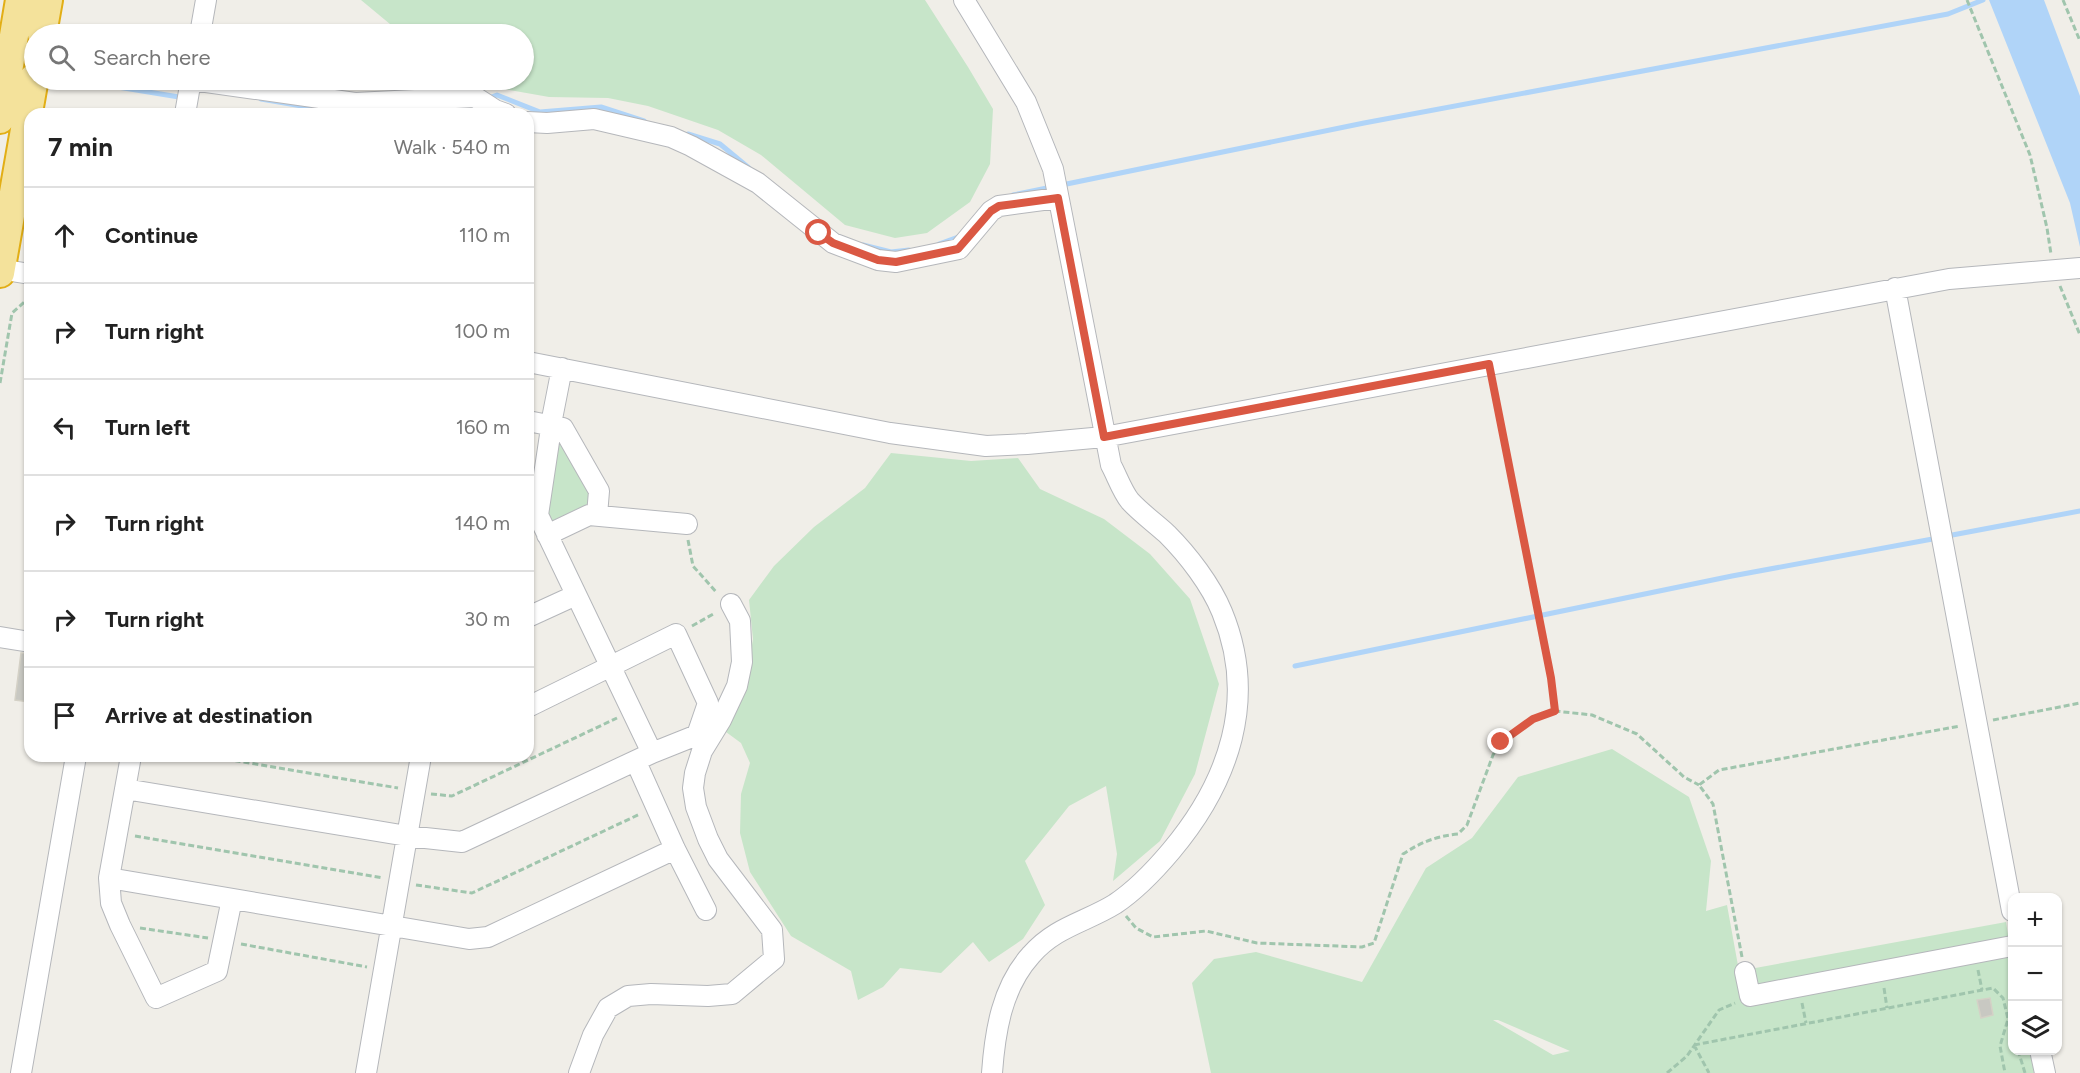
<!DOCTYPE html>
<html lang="en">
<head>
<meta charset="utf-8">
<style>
	:root { --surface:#fff; --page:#f6f6f6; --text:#222; --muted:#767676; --line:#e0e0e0 }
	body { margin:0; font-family:Figtree,sans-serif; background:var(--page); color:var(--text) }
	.controls { position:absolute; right:18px; bottom:18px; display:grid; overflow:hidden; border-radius:12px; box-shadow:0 2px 4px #0004 }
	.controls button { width:54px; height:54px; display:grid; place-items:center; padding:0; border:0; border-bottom:2px solid var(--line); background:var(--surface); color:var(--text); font:30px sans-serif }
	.stop { position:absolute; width:18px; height:18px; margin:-14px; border:4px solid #da5843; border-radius:50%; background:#fff }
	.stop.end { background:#da5843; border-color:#fff; box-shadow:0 2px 6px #0008 }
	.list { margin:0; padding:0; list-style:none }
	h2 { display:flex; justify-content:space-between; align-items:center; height:78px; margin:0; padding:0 24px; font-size:26px }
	h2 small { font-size:20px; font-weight:400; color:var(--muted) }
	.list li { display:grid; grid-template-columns:39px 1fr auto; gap:18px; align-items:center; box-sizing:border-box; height:96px; padding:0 24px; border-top:2px solid var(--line) }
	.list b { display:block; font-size:22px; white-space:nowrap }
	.list em { font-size:20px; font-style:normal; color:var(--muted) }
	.icon { flex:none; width:33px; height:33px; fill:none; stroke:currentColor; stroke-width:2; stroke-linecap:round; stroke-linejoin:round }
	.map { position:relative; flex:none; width:2080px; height:1073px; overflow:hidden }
	.search { position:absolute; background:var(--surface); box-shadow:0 2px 4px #0004; left:24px; top:24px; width:510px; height:66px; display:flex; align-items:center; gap:15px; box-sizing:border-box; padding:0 21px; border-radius:33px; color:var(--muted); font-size:22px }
	.panel { position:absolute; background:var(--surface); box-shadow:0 2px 4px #0004; left:24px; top:108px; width:510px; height:654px; border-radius:18px }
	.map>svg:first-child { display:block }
	.green { fill:#c7e5c9; fill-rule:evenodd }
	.water { fill:#b0d4f8 }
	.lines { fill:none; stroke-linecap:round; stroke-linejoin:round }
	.stream { stroke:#b0d4f8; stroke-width:5 }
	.building { fill:#c8c8c2; stroke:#d4d1c6; stroke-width:1.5 }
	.minor-casing { stroke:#b5b7bb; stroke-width:22 }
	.highway-casing { stroke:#e2ae15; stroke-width:32 }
	.path { stroke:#a0c5ad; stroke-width:3; stroke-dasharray:6 3; stroke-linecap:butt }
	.minor { stroke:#fff; stroke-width:20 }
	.highway { stroke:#f4e29b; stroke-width:28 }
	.route { stroke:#da5843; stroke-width:8 }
</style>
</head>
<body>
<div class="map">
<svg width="2080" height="1073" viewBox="0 0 2080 1073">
	<rect width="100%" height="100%" fill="#f0eee8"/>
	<path class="green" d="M361 0H925L968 67 993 109 990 164 970 202 927 233 895 238 845 225 761 155 718 130 648 106 608 98 549 97 487 86 469 80H524V34H402Z
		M557 434 594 491 592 502 550 522 545 513Z
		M891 453 971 461 1018 458 1040 489 1104 519 1150 554 1190 599 1219 684 1195 774 1160 841 1113 881 1117 854 1106 786 1069 806 1025 861 1045 905 1023 939 989 962 973 942 941 973 900 968 883 987 858 1000 851 971 791 936 750 872 740 833 741 794 750 763 741 743 726 732 745 687 753 639 749 600 774 566 814 527 865 488Z
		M1612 749 1689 797 1711 861 1706 911 1727 905 1739 971 2006 922 2012 959V1050L2030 1051 2034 1073H1211L1192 983 1214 959 1256 952 1362 982 1426 868 1472 838 1518 777ZM1493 1020H1498L1570 1051 1553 1055Z"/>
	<path class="water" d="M1989 0H2044L2080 96V247L2070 203Z"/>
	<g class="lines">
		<path class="stream" d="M75 80 179 97
			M261 99 349 114
			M486 99 497 95 540 112 601 107 644 121
			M378 114 461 107
			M688 134 720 144 749 168
			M1013 195 1364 123 1948 14 1983 0
			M939 244 961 236
			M863 245 891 252 909 250
			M1947 536 2080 511
			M1295 666 1732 576 1938 538"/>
	</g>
	<path class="building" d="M21 653 30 654V702L15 700Z
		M1990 998 1993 1015 1981 1018 1977 1000Z"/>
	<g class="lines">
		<defs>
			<path id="minor" d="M964 0 1026 102 1053 169 1111 465C1117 476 1122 491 1130 501 1141 513 1155 523 1167 534 1188 555 1211 585 1222 612 1258 699 1229 782 1171 851 1155 870 1136 890 1115 904 1086 922 1055 927 1031 955 1002 987 995 1031 992 1073
				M200 34 206 0
				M192 80 355 103 475 97 495 110 506 114
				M185 114 191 80
				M528 122 547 123 594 119 671 137 691 146 758 183 833 243 878 260 896 262 959 249 991 211 999 206 1058 198
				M0 269 30 274
				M1895 288 2012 911
				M528 362 890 433 986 446 1027 444 1104 437 1949 279 2080 268
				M528 421 563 428 599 491 597 515
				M551 424 562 368
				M538 515 550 435
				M528 519 538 515 652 753
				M547 535 589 515 687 524
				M528 617 576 595
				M0 637 30 642
				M131 756 109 878 469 939 488 937 675 849
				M636 762 675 849 706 910
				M125 789 407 836 462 842 652 753 697 735 708 703 676 634 528 707
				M109 878 111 903 120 925 156 998 217 971 232 899
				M1745 972 1750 996 2012 946
				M2040 1050 2045 1073
				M21 1073 76 756
				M366 1073 421 756
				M579 1073 593 1035 608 1008 628 996 651 994 708 996 732 994 774 959 772 930 718 859 708 839 696 807 693 788 695 773 702 751 721 720 737 686 742 662 740 621 731 604"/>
			<path id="highway" d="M42 34 48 0
				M0 119 20 0
				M0 273 34 78"/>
		</defs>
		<use href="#minor" class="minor-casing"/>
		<use href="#highway" class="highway-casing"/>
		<path class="path" d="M1967 0 2030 155 2047 228 2051 254
			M2063 0 2080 41
			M2060 286 2080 335
			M1492 380 1551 678 1555 711
			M0 383 12 313 30 297
			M688 540 693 566 717 593
			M692 626 715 613
			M1993 720 2080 703
			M208 756 398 788
			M431 794 452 796 617 718
			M135 836 383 878
			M416 885 472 893 640 814
			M1126 916 1136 928 1153 937 1206 931 1257 943 1362 947 1374 943 1403 854C1421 842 1437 836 1458 834L1467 825 1493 755 1501 742 1533 719 1555 711 1592 715 1637 734 1684 777 1699 785
			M140 928 208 938
			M241 944 367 967
			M1742 957 1713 804 1699 785 1719 770 1960 726
			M1978 970 1982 990
			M1884 988 1887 1008
			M1802 1003 1806 1023
			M2008 1021 2012 1035
			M1694 1045 1993 988 2003 998 2008 1019 2000 1046 2005 1073
			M1694 1045 1709 1073
			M2018 1050 2025 1073
			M1667 1073 1687 1056 1719 1010 1735 1003"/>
		<use href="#minor" class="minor"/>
		<use href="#highway" class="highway"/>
	</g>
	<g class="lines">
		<path class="route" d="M819 233 833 243 878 260 896 262 958 249 991 211 999 206 1058 198 1104 437 1489 364 1551 678 1555 711 1533 719 1501 742"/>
	</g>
</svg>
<div class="controls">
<button>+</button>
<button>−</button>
<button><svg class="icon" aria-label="layers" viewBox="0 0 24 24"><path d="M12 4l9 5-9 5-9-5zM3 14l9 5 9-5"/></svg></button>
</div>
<div class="stop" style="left:819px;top:233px"></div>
<div class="stop end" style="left:1501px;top:742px"></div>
<div class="search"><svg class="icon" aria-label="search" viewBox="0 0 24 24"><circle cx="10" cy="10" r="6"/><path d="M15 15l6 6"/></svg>Search here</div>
<section class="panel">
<h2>7 min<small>Walk · 540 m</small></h2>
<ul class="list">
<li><svg class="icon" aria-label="ahead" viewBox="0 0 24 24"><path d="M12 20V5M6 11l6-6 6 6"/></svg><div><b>Continue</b></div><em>110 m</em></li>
<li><svg class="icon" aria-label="right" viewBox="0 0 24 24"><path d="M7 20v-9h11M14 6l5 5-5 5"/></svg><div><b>Turn right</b></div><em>100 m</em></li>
<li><svg class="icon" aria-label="left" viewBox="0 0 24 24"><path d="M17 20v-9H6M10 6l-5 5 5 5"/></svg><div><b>Turn left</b></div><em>160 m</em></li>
<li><svg class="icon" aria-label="right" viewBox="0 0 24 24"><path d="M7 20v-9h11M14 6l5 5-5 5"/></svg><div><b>Turn right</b></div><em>140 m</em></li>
<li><svg class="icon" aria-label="right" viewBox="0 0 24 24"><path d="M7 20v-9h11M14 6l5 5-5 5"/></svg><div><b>Turn right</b></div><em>30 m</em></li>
<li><svg class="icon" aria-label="arrive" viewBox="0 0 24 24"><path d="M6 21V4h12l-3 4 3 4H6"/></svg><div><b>Arrive at destination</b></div></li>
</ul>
</section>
</div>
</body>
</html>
